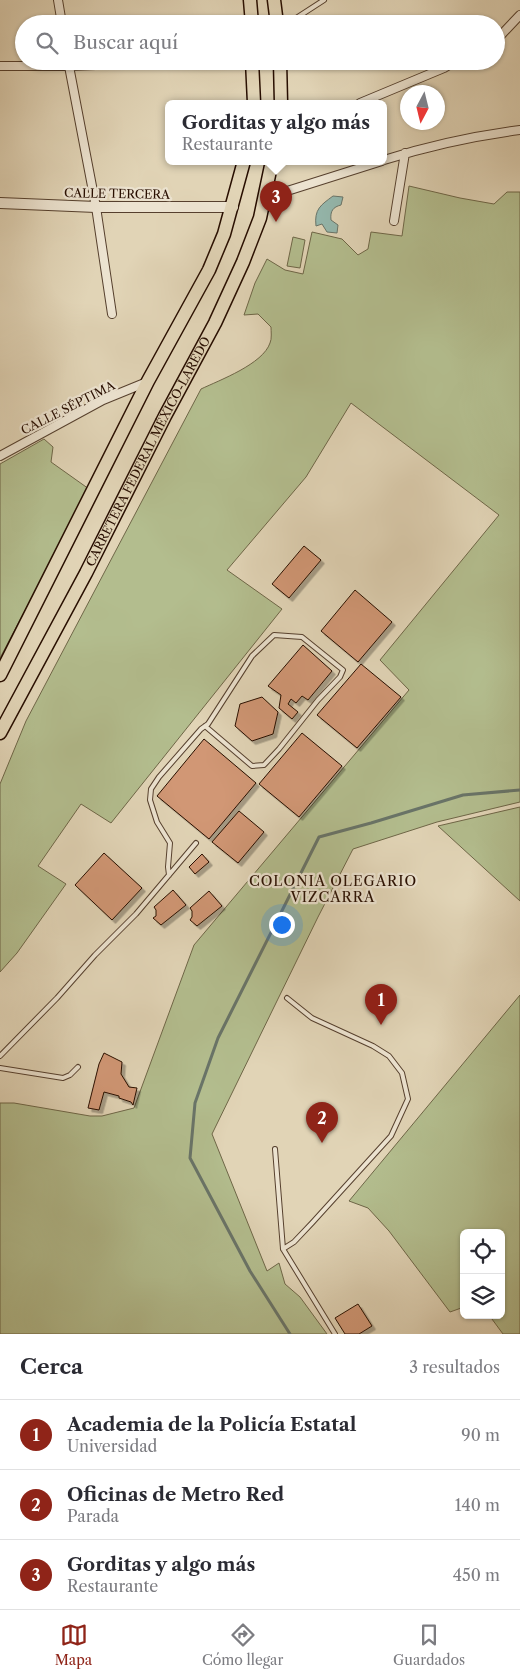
<!DOCTYPE html>
<html lang="es">
<head>
<meta charset="utf-8">
<style>
	:root { --surface:#fff; --page:#f7f7f7; --text:#2b2b33; --muted:#7c7c81; --line:#e1e1e2; --accent:#8f2418 }
	body { margin:0; font-family:"Libre Caslon Text",serif; background:var(--page); color:var(--text) }
	.controls { position:absolute; right:15px; bottom:15px; display:grid; overflow:hidden; border-radius:8px; box-shadow:0 1px 4px #0004 }
	.controls button { width:45px; height:45px; display:grid; place-items:center; padding:0; border:0; border-bottom:1px solid var(--line); background:var(--surface); color:var(--text); font:25px sans-serif }
	.compass { position:absolute; left:400px; top:85px; width:45px; height:45px; border-radius:50%; background:var(--surface); box-shadow:0 1px 4px #0004; rotate:187deg }
	.you { position:absolute; left:281px; top:924px; width:18px; height:18px; margin:-12px; border:4px solid #fff; border-radius:50%; background:#1a73e8; box-shadow:0 0 0 8px #1a73e833 }
	.badge { display:grid; place-items:center; width:32px; height:32px; border-radius:50%; background:var(--accent); color:#fff; font-size:16px; font-weight:700 }
	.pin { position:absolute; translate:-50% -41px; filter:drop-shadow(0 1px 2px #0008) }
	.pin::after { content:''; position:absolute; top:26px; width:18px; height:15px; background:inherit; clip-path:polygon(0 0,100% 0,50% 100%) }
	.popup { position:absolute; left:165px; top:100px; width:222px; height:65px; box-sizing:border-box; display:grid; place-content:center; border-radius:8px; background:var(--surface); filter:drop-shadow(0 1px 4px #0005); font-size:16px; white-space:nowrap; color:var(--muted) }
	.popup b { font-size:19px; color:var(--text) }
	.popup::after { content:''; position:absolute; left:50%; top:100%; margin-left:-10px; border:10px solid transparent; border-top-color:var(--surface) }
	.list { margin:0; padding:0; list-style:none }
	h2 { display:flex; justify-content:space-between; align-items:center; height:65px; margin:0; padding:0 20px; font-size:21px }
	h2 small { font-size:16px; font-weight:400; color:var(--muted) }
	.list li { display:grid; grid-template-columns:32px 1fr auto; gap:15px; align-items:center; box-sizing:border-box; height:70px; padding:0 20px; border-top:1px solid var(--line) }
	.list b { display:block; font-size:19px; white-space:nowrap }
	.list p { margin:0; font-size:16px; white-space:nowrap; color:var(--muted) }
	.list em { font-size:16px; font-style:normal; color:var(--muted) }
	.icon { flex:none; width:28px; height:28px; fill:none; stroke:currentColor; stroke-width:2; stroke-linecap:round; stroke-linejoin:round }
	.map { position:relative; flex:none; width:520px; height:1334px; overflow:hidden }
	.search { position:absolute; background:var(--surface); box-shadow:0 1px 4px #0004; left:15px; right:15px; top:15px; height:55px; display:flex; align-items:center; gap:12px; box-sizing:border-box; padding:0 18px; border-radius:28px; color:var(--muted); font-size:19px }
	.sheet { height:275px; background:var(--surface) }
	nav { display:flex; justify-content:space-around; align-items:center; box-sizing:border-box; height:70px; border-top:1px solid var(--line); background:var(--surface); font-size:14px; color:var(--muted) }
	nav a { display:grid; justify-items:center; gap:2px }
	nav .on { color:var(--accent) }
	.map>svg:first-child { display:block }
	.green { fill:#b3bd8e; stroke:#6e6647 }
	.water { fill:#94b8ae; stroke:#697468 }
	.lines { fill:none; stroke-linecap:round; stroke-linejoin:round }
	.stream { stroke:#697468; stroke-width:3 }
	.building { fill:#d19774; stroke:#280e00; filter:url(#shadow) }
	.service-casing { stroke:#56402e; stroke-width:6 }
	.minor-casing { stroke:#56402e; stroke-width:10 }
	.tertiary-casing { stroke:#56402e; stroke-width:12 }
	.primary-casing { stroke:#280e00; stroke-width:15 }
	.service { stroke:#ece3d0; stroke-width:4 }
	.minor { stroke:#ece3d0; stroke-width:8 }
	.tertiary { stroke:#ece3d0; stroke-width:10 }
	.primary { stroke:#e1d4b6; stroke-width:12 }
	.labels { text-anchor:middle; stroke-width:4.5; stroke-linejoin:round; paint-order:stroke }
	.street-label { font-size:12px; fill:#280e00; stroke:#ece3d0 }
	.neighbourhood-label { font-size:14px; letter-spacing:1px; fill:#280e00; stroke:#ece3d0 }
</style>
</head>
<body>
<div class="map">
<svg width="520" height="1334" viewBox="0 0 520 1334">
	<defs>
		<filter id="shadow"><feDropShadow dx="3.5" dy="3.5" stdDeviation="0" flood-color="#0004"/></filter>
	</defs>
	<rect width="100%" height="100%" fill="#e1d4b6"/>
	<filter id="stains"><feTurbulence type="fractalNoise" baseFrequency=".004" numOctaves="4"/><feColorMatrix values="0 0 0 0 .2 0 0 0 0 .09 0 0 0 0 .02 0 0 0 .5 -.17"/></filter>
	<radialGradient id="worn" r=".72"><stop offset=".6" stop-color="#630" stop-opacity="0"/><stop offset="1" stop-color="#630" stop-opacity=".3"/></radialGradient>
	<path class="green" d="M409 186 460 198 494 204 507 192H520V802L437 822 353 849 318 917 212 1134 267 1271 279 1263 285 1284 300 1297 327 1334H0V1103H14L90 1116H102L134 1108 194 945 409 690 380 660 499 515 351 403 306 477 227 570 282 609 111 823 81 804 38 866 66 884 17 953 0 972V784L26 721 201 389C220 380 263 364 270 343 272 339 271 331 271 327L258 314 244 315 255 283 267 259 285 270 303 274 312 232 342 239 358 255 368 249 371 232 402 236Z
		M293 237 305 240 300 268 287 266Z
		M44 439 53 447 51 462 89 489 0 658V464Z
		M520 807V901L438 826Z
		M520 995V1334H503L489 1315H501V1233H464V1307L450 1312 389 1231 368 1208 349 1201Z"/>
	<path class="water" d="M333 196 343 197 341 205C333 207 330 211 331 220L338 225 337 233 327 232 322 224 316 226C314 209 321 205 333 196Z"/>
	<g class="lines">
		<path class="stream" d="M290 1334 250 1271 190 1158 195 1103 218 1038 319 837 371 823 463 795 520 790"/>
	</g>
	<path class="building" d="M304 546 321 560 289 598 272 584Z
		M355 590 392 622 358 662 321 631Z
		M303 645 332 671 308 700 302 696 296 703 291 699 288 704 298 712 292 719 279 708 281 695 268 686Z
		M361 664 401 697 357 748 317 715Z
		M262 697 278 712 273 734 252 741 235 726 240 704Z
		M302 733 342 766 299 817 259 784Z
		M204 739 256 783 209 839 157 796Z
		M239 811 264 832 238 863 212 842Z
		M104 853 142 888 112 920 75 885Z
		M202 854 209 862 195 874 189 867Z
		M173 890 186 905 161 925 153 918 156 916V910L154 907Z
		M209 891 222 906 197 926 190 920 192 917V911L190 908Z
		M104 1053 122 1062 121 1074 129 1087 137 1088 133 1105 131 1102 119 1098V1096L104 1092 99 1110 88 1108 99 1064Z
		M358 1304 372 1326 359 1334H345L335 1318Z"/>
	<g class="lines">
		<defs>
			<path id="service" d="M287 24 324 0
				M169 875 168 867 170 843 157 822 150 800 151 789 159 777 201 729 208 724 252 656 274 635 302 637 343 670 340 677 318 700 279 749 264 765 252 766 205 726
				M287 998 312 1018 373 1046 389 1056 402 1073 408 1099 391 1136 312 1223 294 1242 283 1249 335 1334
				M0 1056 57 998 95 955 136 914 196 843
				M0 1068 63 1078 70 1075 78 1067
				M275 1149 283 1249"/>
			<path id="minor" d="M58 0 62 24
				M496 38 501 35 520 15
				M68 61 96 207 112 314
				M0 66H69L204 61
				M360 103 444 68 456 61
				M384 160C428 146 474 136 520 130
				M265 198 382 161
				M394 221 405 153
				M0 456 103 400 147 382"/>
			<path id="tertiary" d="M0 203 96 207H233"/>
			<g id="primary">
				<path d="M250 0 252 24"/>
				<path d="M274 0 277 24"/>
				<path d="M252 61 254 103"/>
				<path d="M280 61 281 103"/>
				<path d="M0 675 148 381 209 270 224 234 244 161"/>
				<path id="s1" d="M0 733 86 573 165 416 215 323 243 262 260 218 272 161"/>
			</g>
		</defs>
		<use href="#service" class="service-casing"/>
		<use href="#minor" class="minor-casing"/>
		<use href="#tertiary" class="tertiary-casing"/>
		<use href="#primary" class="primary-casing"/>
		<use href="#service" class="service"/>
		<use href="#minor" class="minor"/>
		<use href="#tertiary" class="tertiary"/>
		<use href="#primary" class="primary"/>
	</g>
	<g class="labels">
		<g class="street-label">
			<text transform="translate(117 194) rotate(1)" y="4">CALLE TERCERA</text>
			<text transform="translate(68 408) rotate(-27)" y="4">CALLE SÉPTIMA</text>
			<text dy="4" stroke="none"><textPath href="#s1" startOffset="318">CARRETERA FEDERAL MÉXICO-LAREDO</textPath></text>
		</g>
		<g class="neighbourhood-label">
			<text x="333" y="886">COLONIA OLEGARIO<tspan x="333" dy="16">VIZCARRA</tspan></text>
		</g>
	</g>
	<rect width="100%" height="100%" filter="url(#stains)"/>
	<rect width="100%" height="100%" fill="url(#worn)"/>
</svg>
<div class="controls">
<button><svg class="icon" aria-label="locate" viewBox="0 0 24 24"><circle cx="12" cy="12" r="6"/><path d="M12 2v4M12 18v4M2 12h4M18 12h4"/></svg></button>
<button><svg class="icon" aria-label="layers" viewBox="0 0 24 24"><path d="M12 4l9 5-9 5-9-5zM3 14l9 5 9-5"/></svg></button>
</div>
<svg class="compass" viewBox="-18 -18 36 36"><path d="M0-13l5 13h-10z" fill="#e53935"/><path d="M0 13l5-13h-10z" fill="#7c7c81"/></svg>
<div class="you"></div>
<div class="pin badge" style="left:381px;top:1025px">1</div>
<div class="pin badge" style="left:322px;top:1143px">2</div>
<div class="pin badge" style="left:276px;top:222px">3</div>
<div class="popup"><b>Gorditas y algo más</b>Restaurante</div>
<div class="search"><svg class="icon" aria-label="search" viewBox="0 0 24 24"><circle cx="10" cy="10" r="6"/><path d="M15 15l6 6"/></svg>Buscar aquí</div>
</div>
<section class="sheet">
<h2>Cerca<small>3 resultados</small></h2>
<ul class="list">
<li><span class="badge">1</span><div><b>Academia de la Policía Estatal</b><p>Universidad</p></div><em>90 m</em></li>
<li><span class="badge">2</span><div><b>Oficinas de Metro Red</b><p>Parada</p></div><em>140 m</em></li>
<li><span class="badge">3</span><div><b>Gorditas y algo más</b><p>Restaurante</p></div><em>450 m</em></li>
</ul>
</section>
<nav>
<a class="on"><svg class="icon" aria-label="map" viewBox="0 0 24 24"><path d="M3 6l6-2 6 2 6-2v14l-6 2-6-2-6 2zM9 4v14M15 6v14"/></svg>Mapa</a>
<a><svg class="icon" aria-label="directions" viewBox="0 0 24 24"><path d="M12 3l9 9-9 9-9-9zM9 14v-3h6M13 9l2 2-2 2"/></svg>Cómo llegar</a>
<a><svg class="icon" aria-label="saved" viewBox="0 0 24 24"><path d="M7 4h10v16l-5-4-5 4z"/></svg>Guardados</a>
</nav>
</body>
</html>
